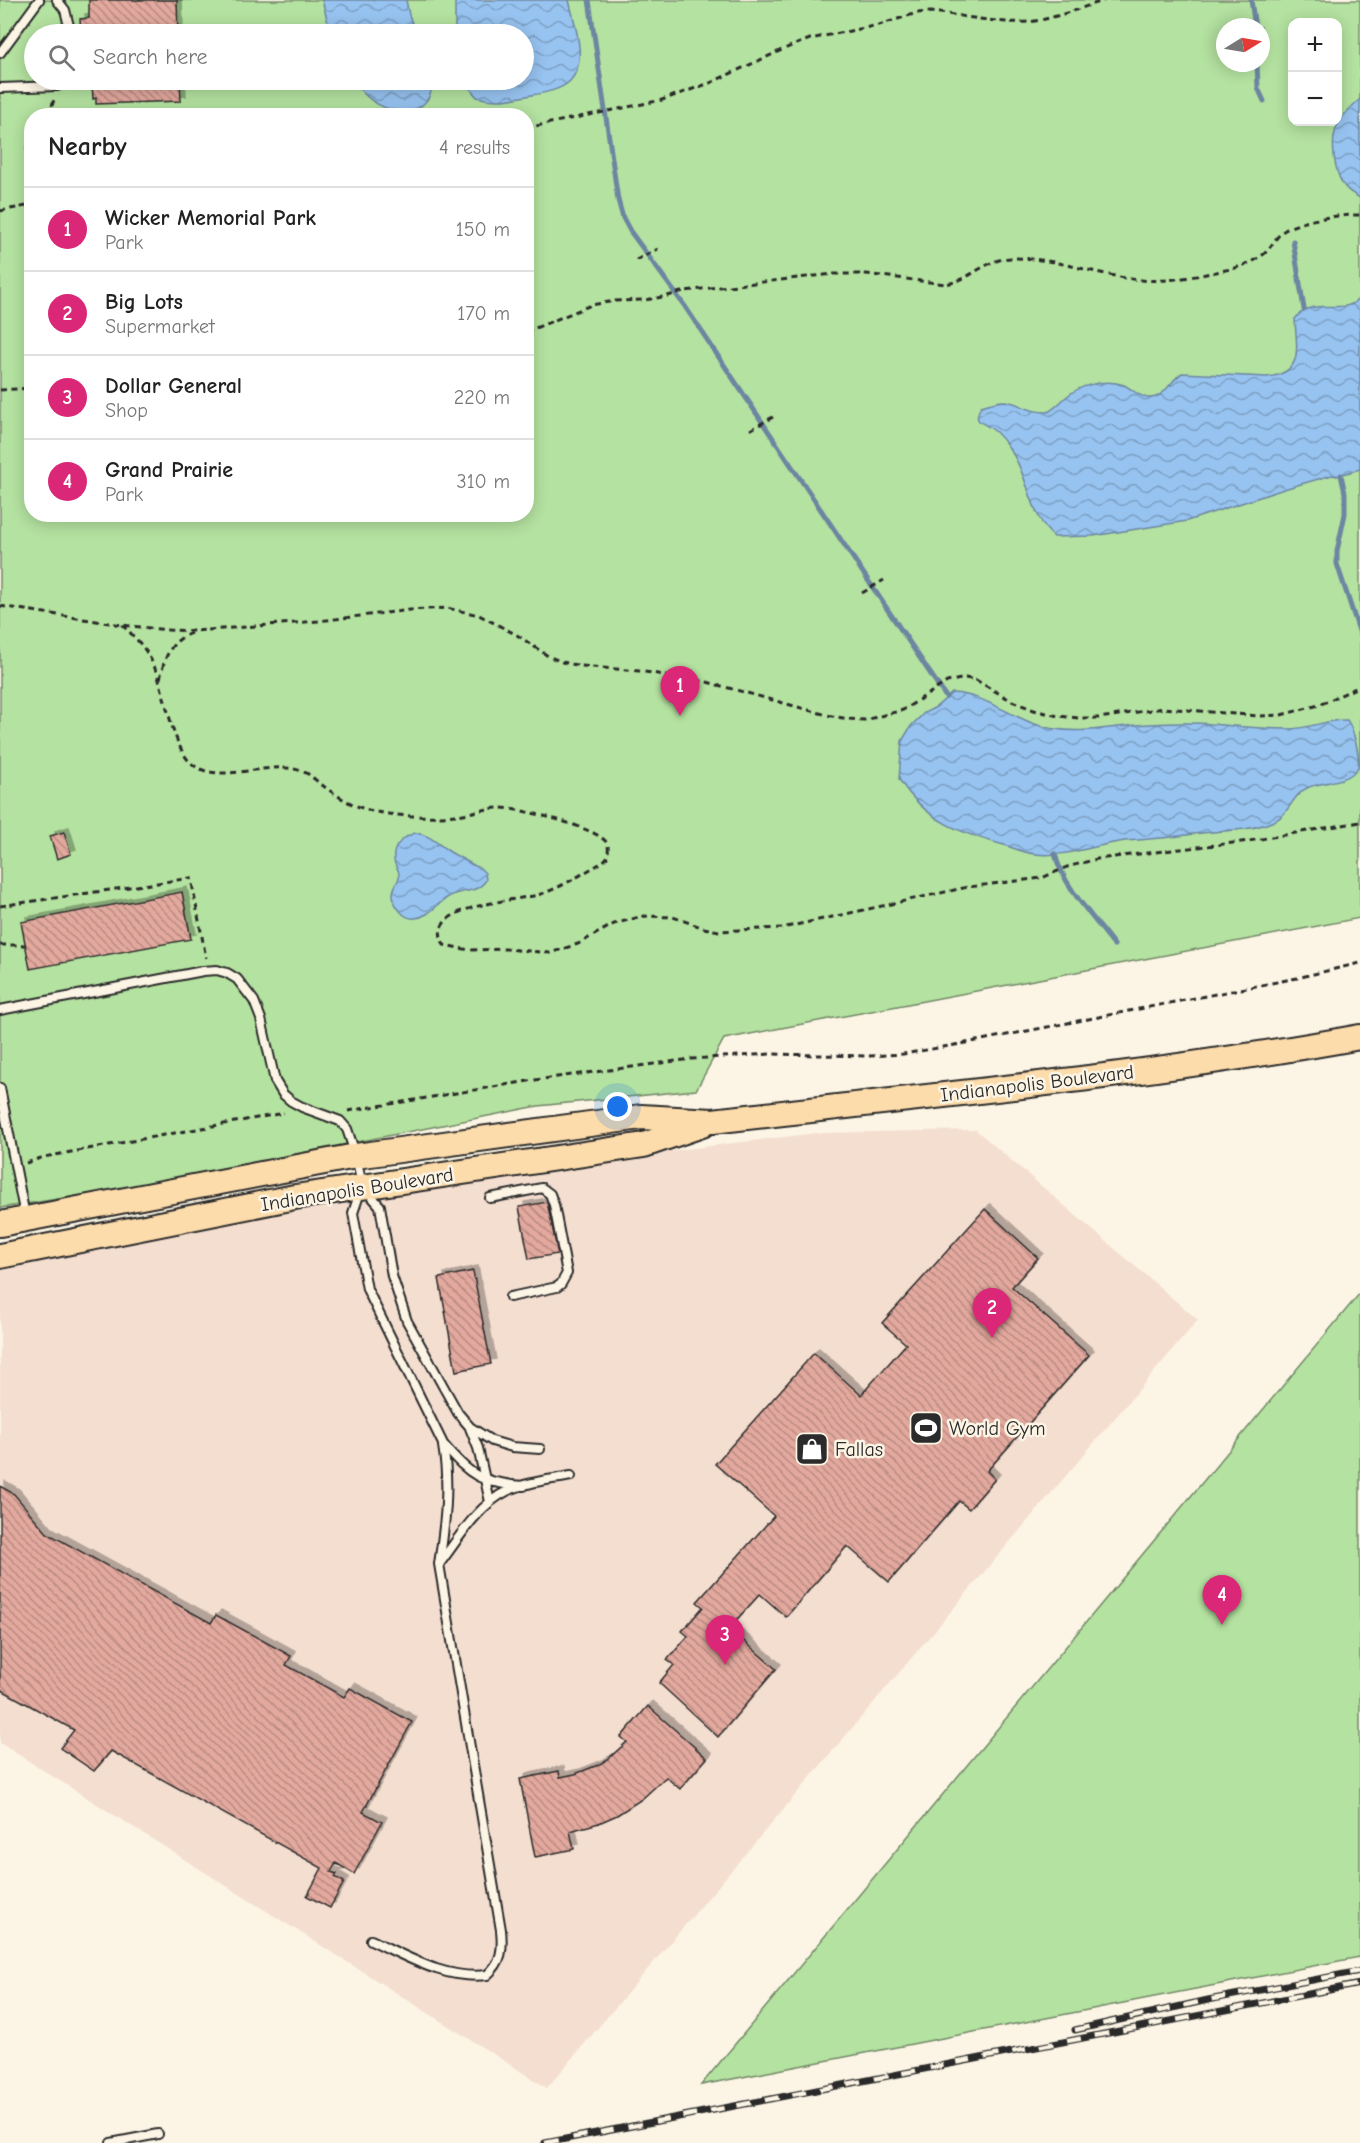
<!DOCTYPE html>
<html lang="en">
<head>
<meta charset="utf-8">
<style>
	:root { --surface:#fff; --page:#f2f2f2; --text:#222; --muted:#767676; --line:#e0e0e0; --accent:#db2777 }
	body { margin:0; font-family:"Comic Neue",sans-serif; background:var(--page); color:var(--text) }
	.controls { position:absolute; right:18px; top:18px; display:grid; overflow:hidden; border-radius:12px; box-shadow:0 3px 15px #0003 }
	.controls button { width:54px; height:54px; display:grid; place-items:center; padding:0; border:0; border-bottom:2px solid var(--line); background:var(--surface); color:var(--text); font:30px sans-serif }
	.compass { position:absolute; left:1216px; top:18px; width:54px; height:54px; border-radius:50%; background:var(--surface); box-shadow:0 3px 15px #0003; rotate:79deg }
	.you { position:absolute; left:618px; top:1107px; width:21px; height:21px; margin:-15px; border:4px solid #fff; border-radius:50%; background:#1a73e8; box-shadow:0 0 0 9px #1a73e833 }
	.badge { display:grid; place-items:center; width:39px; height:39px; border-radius:50%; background:var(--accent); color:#fff; font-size:20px; font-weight:700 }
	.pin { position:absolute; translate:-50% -50px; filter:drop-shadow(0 2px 3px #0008) }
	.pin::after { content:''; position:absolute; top:32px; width:21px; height:18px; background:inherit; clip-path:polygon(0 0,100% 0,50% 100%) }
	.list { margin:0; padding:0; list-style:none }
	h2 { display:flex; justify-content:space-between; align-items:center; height:78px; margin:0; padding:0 24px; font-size:26px }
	h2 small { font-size:20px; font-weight:400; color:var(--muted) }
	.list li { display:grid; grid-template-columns:39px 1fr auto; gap:18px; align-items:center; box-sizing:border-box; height:84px; padding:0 24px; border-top:2px solid var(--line) }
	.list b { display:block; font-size:22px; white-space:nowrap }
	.list p { margin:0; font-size:20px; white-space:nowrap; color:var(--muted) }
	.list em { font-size:20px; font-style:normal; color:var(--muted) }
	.icon { flex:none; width:33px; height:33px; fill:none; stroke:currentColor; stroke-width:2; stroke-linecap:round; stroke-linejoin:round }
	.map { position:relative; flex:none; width:1360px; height:2143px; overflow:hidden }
	.search { position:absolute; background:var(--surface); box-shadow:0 3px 15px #0003; left:24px; top:24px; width:510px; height:66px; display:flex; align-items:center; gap:15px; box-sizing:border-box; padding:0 21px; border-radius:33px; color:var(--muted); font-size:22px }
	.panel { position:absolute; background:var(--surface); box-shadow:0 3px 15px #0003; left:24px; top:108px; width:510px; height:414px; border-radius:24px }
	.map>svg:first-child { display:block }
	.built { fill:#f4ded0 }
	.green { fill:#b4e2a0; stroke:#708666; stroke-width:1.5; fill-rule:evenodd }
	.water { fill:url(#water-waves); stroke:#6c86a1; stroke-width:1.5 }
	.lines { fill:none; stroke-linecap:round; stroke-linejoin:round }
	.stream { stroke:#6c86a1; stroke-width:5 }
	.building { fill:url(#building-back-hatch); stroke:#2b2b2b; stroke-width:1.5; filter:url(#shadow) }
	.service-casing { stroke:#2b2b2b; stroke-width:12 }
	.trunk-casing { stroke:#2b2b2b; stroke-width:28 }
	.path { stroke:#2b2b2b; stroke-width:3; stroke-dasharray:6 4.5; stroke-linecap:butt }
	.service { stroke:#fcf5e5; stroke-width:8 }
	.trunk { stroke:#fddcac; stroke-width:24 }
	.rail-casing { stroke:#2b2b2b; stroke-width:7 }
	.rail { stroke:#fcf5e5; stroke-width:4.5; stroke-dasharray:14; stroke-linecap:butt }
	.labels { text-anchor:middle; stroke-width:5; stroke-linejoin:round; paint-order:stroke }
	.street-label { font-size:20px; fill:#2b2b2b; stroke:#fcf5e5 }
	.poi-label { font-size:20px; fill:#2b2b2b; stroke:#fcf5e5; text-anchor:start }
</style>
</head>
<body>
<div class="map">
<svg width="1360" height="2143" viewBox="0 0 1360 2143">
	<defs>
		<pattern id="water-waves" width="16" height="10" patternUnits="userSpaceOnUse" patternTransform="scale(1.5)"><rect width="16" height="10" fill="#97c3f0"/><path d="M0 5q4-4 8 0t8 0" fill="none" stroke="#7b9fc3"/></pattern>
		<pattern id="building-back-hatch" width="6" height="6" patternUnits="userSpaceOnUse" patternTransform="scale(1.5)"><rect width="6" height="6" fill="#e3a99e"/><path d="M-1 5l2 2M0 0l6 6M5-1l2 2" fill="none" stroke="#b88a81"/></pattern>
		<filter id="shadow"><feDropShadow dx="5" dy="-5" stdDeviation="0" flood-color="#0004"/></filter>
	</defs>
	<rect width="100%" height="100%" fill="#fcf5e5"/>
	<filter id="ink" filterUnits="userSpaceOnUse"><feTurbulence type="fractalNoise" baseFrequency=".0167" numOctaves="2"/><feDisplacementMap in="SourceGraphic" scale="12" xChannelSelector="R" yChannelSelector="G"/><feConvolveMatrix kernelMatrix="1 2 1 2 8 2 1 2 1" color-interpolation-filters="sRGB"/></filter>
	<g filter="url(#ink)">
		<path class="built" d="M976 1130 1198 1320 547 2088 0 1743V1263L90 1245 629 1156 816 1133Z"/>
		<path class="green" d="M0 0H1360V918L724 1039 696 1090 538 1106 115 1190 0 1208ZM1292 22H1338V122H1292ZM1225 27H1261V63H1225ZM34 34H524V80H34ZM32 116H526V514H32Z
			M1360 1293V1957L701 2085Z"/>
		<path class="water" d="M322 0H406L409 15 416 34H331Z
			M455 0H569C574 23 589 61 570 81 561 90 544 93 532 95 512 99 496 103 477 97L463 80H524V34H455Z
			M355 80H433C431 130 367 112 355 80Z
			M1360 99V198C1353 194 1346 190 1342 183 1335 170 1331 147 1335 132 1338 119 1350 108 1360 99Z
			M1360 297V469L1337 476 1332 475 1284 489 1187 521 1093 536 1054 537C1032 519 1029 480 1013 454 1008 446 1001 435 992 429 982 421 972 424 981 406 990 404 1000 399 1010 402 1025 406 1029 412 1048 412 1055 408 1060 403 1066 397 1080 385 1106 378 1124 385 1132 389 1140 398 1150 398 1164 398 1171 380 1182 373L1267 377C1305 373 1296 347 1295 319 1313 294 1346 318 1360 297Z
			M952 693C989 694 1017 724 1055 729 1087 734 1119 725 1151 724 1170 723 1191 722 1211 724 1237 726 1262 729 1288 729 1309 729 1327 719 1347 720 1354 730 1360 755 1358 767 1349 783 1325 781 1309 787 1292 794 1290 814 1274 821 1249 832 1220 830 1193 834 1170 838 1148 839 1125 841 1095 845 1065 858 1035 854 1024 853 1014 848 1004 845 959 833 925 820 899 779L902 741 911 726 924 713 936 707Z
			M415 833C430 834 437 844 450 852 460 858 470 863 481 869L485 873 486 880C477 894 463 889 450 896 438 902 430 917 415 918 404 920 393 905 393 894 393 887 398 883 399 877 400 871 397 869 395 864 390 848 401 838 415 833Z"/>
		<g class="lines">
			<path class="stream" d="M589 0 618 200 623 218 630 231 684 305 946 697
				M1251 0 1255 27
				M1257 63 1258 88 1264 101
				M1293 241 1304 309
				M1341 475 1345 493V514L1337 551V564L1360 634
				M1055 854C1063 886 1095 919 1114 945"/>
		</g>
		<path class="building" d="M89 0H177L178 34H81L80 19 89 18Z
			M83 80H180L181 101 96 104V98L93 99 92 83H83Z
			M64 832 71 854 57 859 50 836Z
			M182 892 191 939 30 969 21 922Z
			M547 1202 558 1254 529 1259 519 1207Z
			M985 1209 1038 1258 1012 1287 1089 1355 987 1471 995 1479 969 1509 959 1501 889 1582 847 1546 786 1617 760 1594 729 1628 776 1669 718 1737 659 1683 674 1665 667 1660 688 1636 682 1631 703 1607 697 1602 774 1516 715 1464 814 1353 861 1395 906 1344 882 1323Z
			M473 1271 491 1364 456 1371 439 1278Z
			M0 1486 14 1494 47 1533 211 1623 216 1615 291 1656 286 1665 344 1697 350 1688 412 1722 363 1812 382 1822 354 1874 336 1863 331 1872 337 1874 335 1877 344 1882 330 1908 307 1896 322 1868 111 1751 94 1771 60 1748 74 1730 0 1689Z
			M648 1706 707 1758 680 1789 666 1777 642 1799 617 1815 599 1823 570 1831 574 1849 535 1857 520 1779 559 1771 560 1777 575 1774 598 1765 608 1759 627 1742 621 1737Z"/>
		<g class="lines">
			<defs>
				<path id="service" d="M57 0 65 10 71 34
					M0 53 39 0
					M0 88 57 86 67 80
					M0 1010 203 971 217 970 227 973 237 979 254 1001 261 1019 275 1081 283 1094 291 1101 302 1107 340 1121 347 1129 356 1156 362 1186 353 1213 367 1289 443 1444C470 1476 481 1483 524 1486
					M0 1088 25 1216
					M367 1191 380 1206 392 1276 407 1321 458 1413 470 1427 492 1441 512 1447 540 1449
					M490 1198 542 1188 550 1194 554 1205 567 1273 561 1284 557 1287 510 1297
					M470 1428 478 1448 490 1502
					M440 1563C459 1538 477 1506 507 1491 526 1482 550 1480 571 1476
					M371 1940C408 1957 445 1980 487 1975 502 1962 503 1949 501 1930L439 1564C445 1524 450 1486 443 1446
					M111 2143 158 2134"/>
				<path id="trunk" d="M0 1224 356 1156 641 1117 713 1121C929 1096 1146 1076 1360 1037
					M0 1256 295 1197 644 1145 702 1125"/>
			</defs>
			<use href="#service" class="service-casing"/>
			<use href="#trunk" class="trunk-casing"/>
			<path class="path" d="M49 116 55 96
				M526 128 662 100 710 83 784 49 810 39 879 25 917 13 930 12C962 15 996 24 1028 22 1054 19 1080 8 1105 0
				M26 149 32 144
				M0 211 32 205
				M636 260 658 249
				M526 332 591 305 615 301 645 300 668 296 684 291 833 274H866L945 284C970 281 985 259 1011 258 1056 257 1097 276 1141 280 1168 283 1205 274 1231 269 1243 266 1259 260 1267 251 1273 244 1277 235 1285 230 1304 219 1338 215 1360 215
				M0 390 32 388
				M750 430 773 417
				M862 593 884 580
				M0 606 122 625 168 630 196 631 318 621 410 610 447 608 479 615 517 635 548 656 562 662 581 666 639 671 707 682 827 715 848 719 865 720 903 710 947 682 965 678 976 680 1012 701 1034 710 1058 716 1079 718H1099L1164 708 1259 716 1281 715 1319 705 1360 686
				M122 625C134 636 146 648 153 664 165 689 171 742 189 761 215 789 271 757 304 772 310 774 316 781 322 785 341 799 359 810 383 813 406 817 432 817 455 815 470 814 485 808 500 808 519 808 597 827 607 843 609 846 608 852 608 856L603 862C583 873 563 887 541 894 523 901 420 903 444 945L469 950 507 949 550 953 578 944 614 924 643 916 673 917 704 928 719 931 782 928 968 887 1042 878 1067 867 1097 859 1249 841 1360 822
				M160 679C165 656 170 640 194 632
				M0 906 191 878 206 958
				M0 945H25
				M348 1111 535 1080 691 1059 771 1054 869 1056 903 1054 961 1044 1297 978 1360 963
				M26 1163 44 1157 284 1113"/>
			<use href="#service" class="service"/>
			<use href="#trunk" class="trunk"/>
			<defs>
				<path id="rail" d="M1075 2030 1208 2000 1360 1971
					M545 2143 1360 1984"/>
			</defs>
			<use href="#rail" class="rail-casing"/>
			<use href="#rail" class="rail"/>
		</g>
	</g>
	<defs>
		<symbol id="stadium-square" viewBox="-11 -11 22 22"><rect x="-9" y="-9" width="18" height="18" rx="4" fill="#2b2b2b" stroke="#fcf5e5"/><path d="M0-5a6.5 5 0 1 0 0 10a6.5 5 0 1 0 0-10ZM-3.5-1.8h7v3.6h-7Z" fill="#fff"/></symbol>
		<symbol id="shop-square" viewBox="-11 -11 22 22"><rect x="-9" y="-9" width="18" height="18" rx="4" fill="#2b2b2b" stroke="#fcf5e5"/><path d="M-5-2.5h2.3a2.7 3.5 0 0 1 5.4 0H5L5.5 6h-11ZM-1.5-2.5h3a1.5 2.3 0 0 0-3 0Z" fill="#fff"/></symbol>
	</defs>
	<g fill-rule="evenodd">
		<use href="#stadium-square" x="907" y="1409" width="38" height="38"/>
		<use href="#shop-square" x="793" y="1430" width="38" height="38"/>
	</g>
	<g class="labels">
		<g class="street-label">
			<text transform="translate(1037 1083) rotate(-7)" y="7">Indianapolis Boulevard</text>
			<text transform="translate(357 1189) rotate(-9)" y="7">Indianapolis Boulevard</text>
		</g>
		<g class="poi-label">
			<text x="949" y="1435">World Gym</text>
			<text x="835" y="1456">Fallas</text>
		</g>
	</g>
</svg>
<div class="controls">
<button>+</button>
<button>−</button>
</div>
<svg class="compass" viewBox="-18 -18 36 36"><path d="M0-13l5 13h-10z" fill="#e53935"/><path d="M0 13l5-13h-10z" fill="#767676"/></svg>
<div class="you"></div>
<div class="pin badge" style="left:680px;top:716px">1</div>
<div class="pin badge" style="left:992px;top:1338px">2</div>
<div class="pin badge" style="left:725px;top:1665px">3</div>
<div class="pin badge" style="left:1222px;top:1625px">4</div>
<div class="search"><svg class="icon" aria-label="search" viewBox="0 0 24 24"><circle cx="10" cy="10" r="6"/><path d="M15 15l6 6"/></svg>Search here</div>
<section class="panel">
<h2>Nearby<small>4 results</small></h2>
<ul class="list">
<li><span class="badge">1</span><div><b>Wicker Memorial Park</b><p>Park</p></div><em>150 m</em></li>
<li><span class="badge">2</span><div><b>Big Lots</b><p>Supermarket</p></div><em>170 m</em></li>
<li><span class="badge">3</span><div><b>Dollar General</b><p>Shop</p></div><em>220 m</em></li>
<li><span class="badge">4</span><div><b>Grand Prairie</b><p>Park</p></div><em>310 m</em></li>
</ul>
</section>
</div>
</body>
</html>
